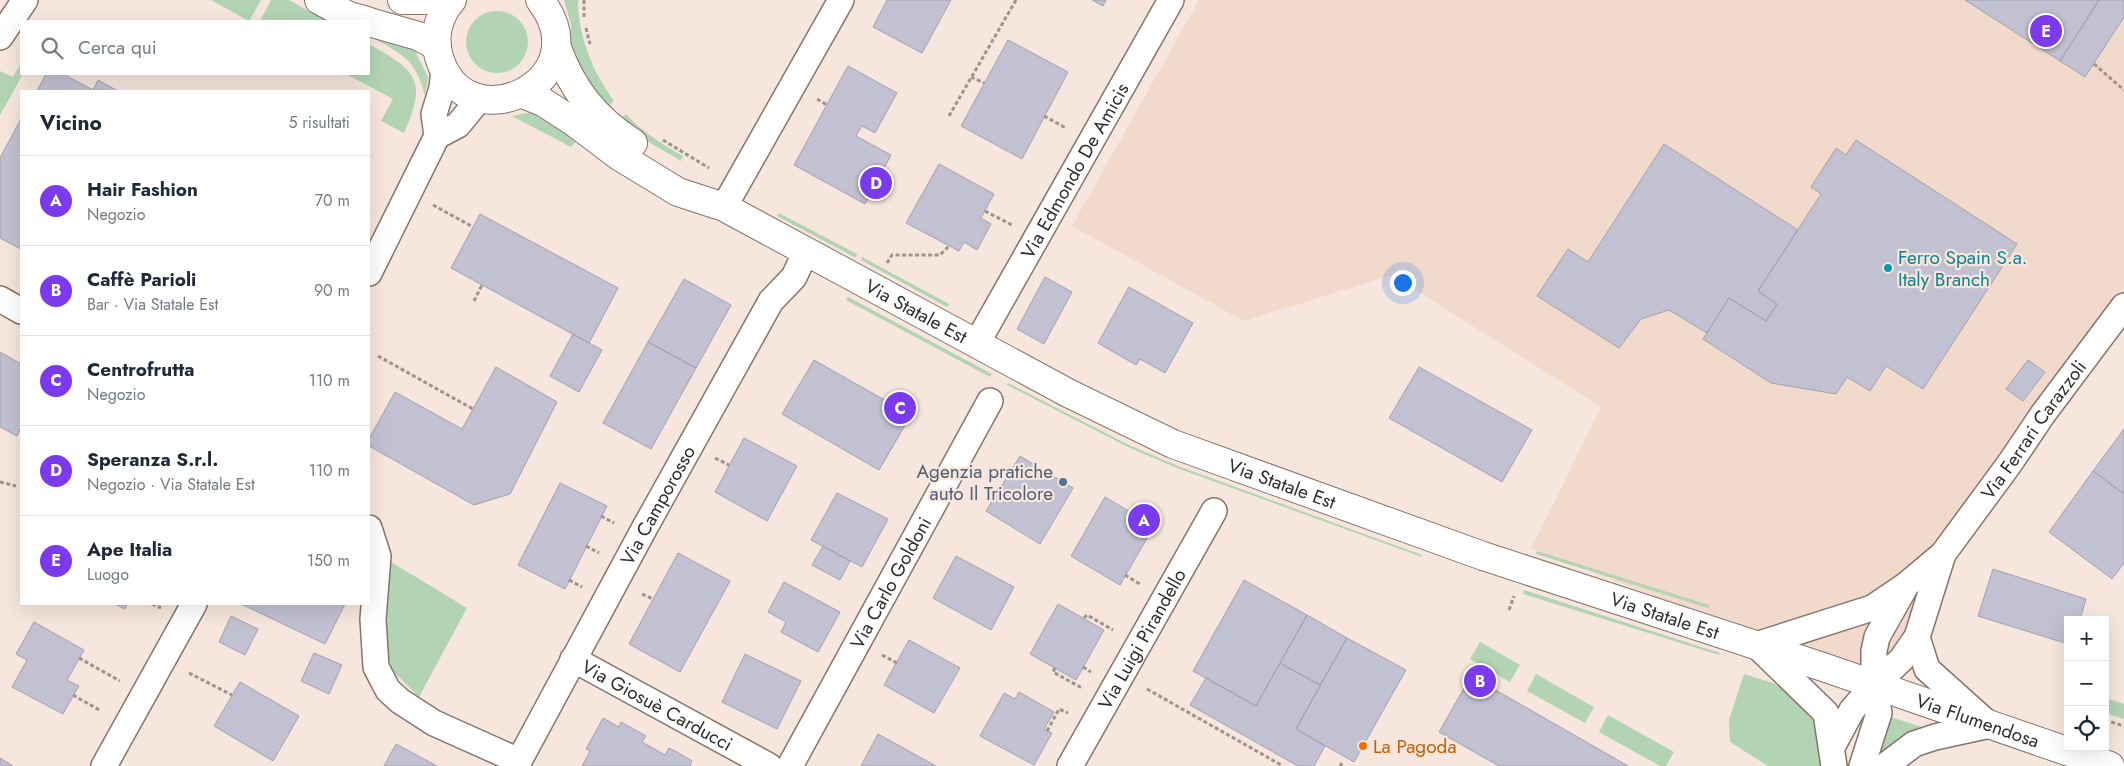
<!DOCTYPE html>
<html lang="it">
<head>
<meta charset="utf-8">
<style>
	:root { --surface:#fff; --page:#f2f2f3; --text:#1f2937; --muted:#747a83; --line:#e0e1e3; --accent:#7c3aed }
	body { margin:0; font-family:Jost,sans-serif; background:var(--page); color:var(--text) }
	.controls { position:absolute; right:15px; bottom:15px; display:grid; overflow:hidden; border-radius:0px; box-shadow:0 5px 20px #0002 }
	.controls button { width:45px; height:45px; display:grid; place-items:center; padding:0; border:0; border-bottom:1px solid var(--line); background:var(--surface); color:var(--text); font:25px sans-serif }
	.you { position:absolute; left:1402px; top:282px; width:18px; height:18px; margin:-12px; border:4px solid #fff; border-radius:50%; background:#1a73e8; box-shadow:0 0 0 8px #1a73e833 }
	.badge { display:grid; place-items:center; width:32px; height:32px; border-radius:50%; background:var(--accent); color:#fff; font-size:16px; font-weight:700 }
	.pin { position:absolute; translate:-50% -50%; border:2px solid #fff; box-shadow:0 1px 5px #0006 }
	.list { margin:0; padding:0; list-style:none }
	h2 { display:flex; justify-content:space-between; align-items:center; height:65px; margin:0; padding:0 20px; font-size:21px }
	h2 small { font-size:16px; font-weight:400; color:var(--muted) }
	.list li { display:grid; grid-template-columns:32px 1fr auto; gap:15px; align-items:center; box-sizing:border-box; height:90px; padding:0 20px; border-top:1px solid var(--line) }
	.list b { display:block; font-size:19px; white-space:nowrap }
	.list p { margin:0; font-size:16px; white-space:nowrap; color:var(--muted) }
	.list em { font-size:16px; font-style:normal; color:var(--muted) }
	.icon { flex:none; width:28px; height:28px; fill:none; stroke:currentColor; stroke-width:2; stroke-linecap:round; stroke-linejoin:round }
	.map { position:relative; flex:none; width:2124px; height:766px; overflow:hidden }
	.search { position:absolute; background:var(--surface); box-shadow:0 5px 20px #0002; left:20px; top:20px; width:350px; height:55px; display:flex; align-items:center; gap:12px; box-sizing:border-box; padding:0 18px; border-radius:0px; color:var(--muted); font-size:19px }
	.panel { position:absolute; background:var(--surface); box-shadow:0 5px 20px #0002; left:20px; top:90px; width:350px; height:515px; border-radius:0px }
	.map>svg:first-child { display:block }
	.built { fill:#f1d9cc }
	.green { fill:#b3d4b2 }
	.building { fill:#c1c1d1; stroke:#a2a1b0 }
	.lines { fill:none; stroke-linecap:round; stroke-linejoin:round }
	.minor-casing { stroke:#84756d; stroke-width:28 }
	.tertiary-casing { stroke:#84756d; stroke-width:30 }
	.path { stroke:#9f938d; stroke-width:3; stroke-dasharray:4 2.5; stroke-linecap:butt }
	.minor { stroke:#fff; stroke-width:25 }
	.tertiary { stroke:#fff; stroke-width:28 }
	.culture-dot { fill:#0f9aa8; stroke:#f6e6dd; stroke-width:2 }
	.service-dot { fill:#5c6f8a; stroke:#f6e6dd; stroke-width:2 }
	.food-dot { fill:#e8710a; stroke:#f6e6dd; stroke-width:2 }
	.labels { text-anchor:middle; stroke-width:4.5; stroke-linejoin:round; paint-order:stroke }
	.street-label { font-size:19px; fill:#322c28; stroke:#f6e6dd }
	.culture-label { font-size:19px; fill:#0d838f; stroke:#f6e6dd; text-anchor:start }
	.service-label { font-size:19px; fill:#4e5e75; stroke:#f6e6dd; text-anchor:end }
	.food-label { font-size:19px; fill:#c56008; stroke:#f6e6dd; text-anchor:start }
</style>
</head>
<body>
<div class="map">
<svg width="2124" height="766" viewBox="0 0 2124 766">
	<rect width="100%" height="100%" fill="#f6e6dd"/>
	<path class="built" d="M1199 0H2124V309L1940 554 1881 682 1531 549 1601 407 1392 275 1244 321 1072 226Z"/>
	<path class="green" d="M211 0H261L249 21Z
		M271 0H289L327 21H260Z
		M564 0H578C578 37 593 72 614 101L607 108 583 79 571 54V24Z
		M466 42a31 31 0 1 1 62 0a31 31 0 1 1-62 0Z
		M369 36 414 49 428 77 425 96C416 58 400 53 369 36Z
		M369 44C416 71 428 79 404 133L381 121 393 99 346 74H369Z
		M21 63V74H23L0 115V71L13 77Z
		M532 112 550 115 579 139 571 147 512 116Z
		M626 114C642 132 662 144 683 156L681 161 647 141 620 119Z
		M779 213 857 254 856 258 777 216Z
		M862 257 949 304 947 307 861 260Z
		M848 297 992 374 990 377 846 300Z
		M1008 383 1129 445 1178 466 1422 555V557L1177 468 1128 447 1007 385Z
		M1537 551 1709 605 1708 608 1536 554Z
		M391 562 467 608 419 697 393 671 384 648 387 567Z
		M1524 590 1720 653 1719 655 1523 594Z
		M1480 642 1520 665 1510 682 1470 659Z
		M1536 674 1594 707 1585 723 1527 691Z
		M1744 674 1773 683 1788 691 1815 718 1822 766H1768L1730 742 1729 720Z
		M2106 698 2124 704V719L2105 713Z
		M1608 715 1674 752 1666 766H1660L1599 732Z
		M1891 717 1925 728 1877 756Z"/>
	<path class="building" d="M887 0H951L922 53 873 27Z
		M1092 0H1106L1103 6Z
		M1965 0H2099L2060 61Z
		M2099 0H2124V17L2085 77 2060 61Z
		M1008 40 1068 72 1022 159 961 126Z
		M848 66 897 93 875 133 862 126 856 136 891 155 865 204 794 165Z
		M46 74H63L95 91H37Z
		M98 80 118 91 93 90Z
		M21 119V249L0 238V158Z
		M1856 140 2017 244 1923 389 1886 366 1870 391 1847 377 1836 394 1771 383 1703 339 1729 298 1766 321 1777 304 1758 291 1821 194 1811 187 1836 148 1846 155Z
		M1664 144 1798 230 1758 291 1777 304 1766 321 1729 298 1707 333 1669 310 1641 319 1619 348 1537 296 1568 249 1588 262Z
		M939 164 994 194 981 218 991 224 977 250 964 242 959 251 906 223Z
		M480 214 618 288 589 343 451 268Z
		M1045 277 1072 292 1044 344 1017 329Z
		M684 279 731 305 696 368 648 342Z
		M1129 287 1193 323 1165 373 1140 359 1136 365 1098 343Z
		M573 334 602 350 579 392 550 376Z
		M648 342 696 368 651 449 603 423Z
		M0 352 21 364V428L17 436 0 427Z
		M814 360 911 415 879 470 782 414Z
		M2028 360 2045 372 2023 401 2006 389Z
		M496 367 557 402 510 494 474 505 369 446V439L395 392 462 429Z
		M1419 367 1532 430 1502 482 1389 418Z
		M2124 429V494L2093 471Z
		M744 438 797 466 767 521 715 492Z
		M1020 456 1073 488 1040 544 986 511Z
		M2093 471 2124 494V563L2112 579 2049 532Z
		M560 483 607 506 565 589 518 565Z
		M837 493 888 519 862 567 811 540Z
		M1105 497 1154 526 1120 585 1071 556Z
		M823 546 850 561 840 580 812 565Z
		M678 553 730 581 680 672 629 644Z
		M956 556 1014 587 991 630 933 598Z
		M1993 569 2086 599 2080 620H2068V644L1978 616Z
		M1244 580 1307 615 1256 706 1193 671Z
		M784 582 840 612 818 652 781 632 786 622 768 612Z
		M115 604H127L125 609Z
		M241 604H345L325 644Z
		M1058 604 1104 630 1076 680 1030 654Z
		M1307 615 1347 638 1320 685 1280 663Z
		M231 616 258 629 245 655 219 642Z
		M34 622 84 650 67 680 79 686 63 714 12 687 27 660 16 654Z
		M1347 638 1406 670 1354 762 1296 729Z
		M909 640 960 668 934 713 884 685Z
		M314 653 342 665 329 694 301 681Z
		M745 654 801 681 777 729 722 702Z
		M1280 663 1320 685 1296 729 1325 746 1314 766H1298L1190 705 1206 678 1256 706Z
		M1471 676 1609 755 1628 766H1499L1439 732Z
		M240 682 299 716 273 761 214 726Z
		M1019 692 1054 712 1044 729 1052 733 1034 765 980 736 1004 693 1015 699Z
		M603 718 619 727 621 722 646 736 642 742 665 755 669 748 675 751 692 761 690 765 691 766H582L590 751 586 749Z
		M878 734 936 766H861Z
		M396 744 437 766H384Z
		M0 758 13 766H0Z"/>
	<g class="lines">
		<defs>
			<g id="minor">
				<path d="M0 37 25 0"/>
				<path d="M437 136 458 125 480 98"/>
				<path d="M724 207 841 0"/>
				<path d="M369 273 437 136 434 114 442 88 444 69"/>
				<path d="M0 299 21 311"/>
				<path id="s1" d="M977 343 1171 0"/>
				<path d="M369 528 378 556 373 619 376 667 388 690 400 701 434 723 519 761"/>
				<path d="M1943 554 1917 637 1927 669 1986 722"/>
				<path id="s2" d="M573 659 769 766"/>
				<path d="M1832 747 1852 710 1874 685 1901 660 1917 637"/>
				<path d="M104 766 194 604"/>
				<path id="s3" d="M518 766 519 761 644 529 771 301 794 277 806 251"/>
				<path id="s4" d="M790 766 990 401"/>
				<path id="s5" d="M1070 766 1214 511"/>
				<path id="s6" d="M1834 766 1826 713 1756 645 1872 608 1906 585 1943 554 2010 463 2043 414 2124 306"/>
				<path d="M1862 766 1879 713 1874 685V651L1877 637 1904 589"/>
				<path d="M1885 766 1914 744 1935 737 1990 725"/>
			</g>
			<g id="tertiary">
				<path d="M319 0 349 16 367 21"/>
				<path d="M402 0H424"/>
				<path d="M452 0C438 16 433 37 439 57 465 146 603 81 540 0"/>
				<path d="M369 22 418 36 437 46"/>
				<path d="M556 45C571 88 594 118 633 143"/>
				<path id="s7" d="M523 94 543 102 574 122 619 156 678 192 724 207 1068 393 1173 444 1483 556 1823 667 2110 766"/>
			</g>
		</defs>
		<use href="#minor" class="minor-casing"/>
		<use href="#tertiary" class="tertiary-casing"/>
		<path class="path" d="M584 17V0
			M586 28 590 44
			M2094 64 2124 90
			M971 77 984 83
			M817 99 827 105
			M949 116 1016 0
			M1044 116 1066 128
			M663 140 709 168
			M433 205 473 227
			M985 211 1012 225
			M887 263 892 255H940L949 246
			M474 301 482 285
			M378 356 473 409
			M715 458 729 465
			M0 482 16 486
			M601 516 614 523
			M586 546 599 553
			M1125 575 1140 584
			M569 580 582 587
			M642 594 653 599
			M152 604 161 608
			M1509 610 1514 596
			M1084 618 1087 615 1113 630
			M882 655 897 663
			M79 658 120 681
			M1083 667 1091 672
			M1055 668 1053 672 1082 688
			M189 673 232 695
			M1147 689 1283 766
			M73 695 101 711
			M2105 720 2124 726
			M1047 731 1059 709 1068 713
			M1340 766 1342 763"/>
		<use href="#minor" class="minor"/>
		<use href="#tertiary" class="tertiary"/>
	</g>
	<circle class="culture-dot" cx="1888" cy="268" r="5"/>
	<circle class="service-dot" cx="1063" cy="482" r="5"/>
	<circle class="food-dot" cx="1363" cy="746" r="5"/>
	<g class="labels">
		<g class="street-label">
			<text dy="7" stroke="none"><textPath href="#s1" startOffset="198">Via Edmondo De Amicis</textPath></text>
			<text dy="7" stroke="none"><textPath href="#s7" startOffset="451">Via Statale Est</textPath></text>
			<text dy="7" stroke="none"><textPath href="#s6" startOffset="516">Via Ferrari Carazzoli</textPath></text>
			<text dy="7" stroke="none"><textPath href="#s7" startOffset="856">Via Statale Est</textPath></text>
			<text dy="7" stroke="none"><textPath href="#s3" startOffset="296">Via Camporosso</textPath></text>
			<text dy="7" stroke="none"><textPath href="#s4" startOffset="209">Via Carlo Goldoni</textPath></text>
			<text dy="7" stroke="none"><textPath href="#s7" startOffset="1261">Via Statale Est</textPath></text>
			<text dy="7" stroke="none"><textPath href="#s5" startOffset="146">Via Luigi Pirandello</textPath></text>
			<text dy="7" stroke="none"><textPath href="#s2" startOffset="96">Via Giosuè Carducci</textPath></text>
			<text dy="7" stroke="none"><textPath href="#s7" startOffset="1591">Via Flumendosa</textPath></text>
		</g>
		<g class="culture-label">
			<text x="1898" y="264">Ferro Spain S.a.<tspan x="1898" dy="22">Italy Branch</tspan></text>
		</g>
		<g class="service-label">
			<text x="1053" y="478">Agenzia pratiche<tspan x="1053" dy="22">auto Il Tricolore</tspan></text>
		</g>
		<g class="food-label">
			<text x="1373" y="753">La Pagoda</text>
		</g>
	</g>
</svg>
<div class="controls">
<button>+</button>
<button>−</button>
<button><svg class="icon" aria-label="locate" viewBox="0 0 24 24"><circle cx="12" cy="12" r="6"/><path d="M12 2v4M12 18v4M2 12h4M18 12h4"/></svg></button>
</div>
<div class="you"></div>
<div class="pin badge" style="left:1144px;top:520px">A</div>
<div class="pin badge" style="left:1480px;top:681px">B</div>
<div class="pin badge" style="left:900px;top:408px">C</div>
<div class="pin badge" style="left:876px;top:183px">D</div>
<div class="pin badge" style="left:2046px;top:31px">E</div>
<div class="search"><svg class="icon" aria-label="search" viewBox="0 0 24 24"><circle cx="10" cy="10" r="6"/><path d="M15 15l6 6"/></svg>Cerca qui</div>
<section class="panel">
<h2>Vicino<small>5 risultati</small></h2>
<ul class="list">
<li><span class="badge">A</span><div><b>Hair Fashion</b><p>Negozio</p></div><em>70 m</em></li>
<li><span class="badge">B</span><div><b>Caffè Parioli</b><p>Bar · Via Statale Est</p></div><em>90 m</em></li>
<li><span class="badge">C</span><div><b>Centrofrutta</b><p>Negozio</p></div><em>110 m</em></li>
<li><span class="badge">D</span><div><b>Speranza S.r.l.</b><p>Negozio · Via Statale Est</p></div><em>110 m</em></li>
<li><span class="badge">E</span><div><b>Ape Italia</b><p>Luogo</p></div><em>150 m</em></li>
</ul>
</section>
</div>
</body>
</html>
